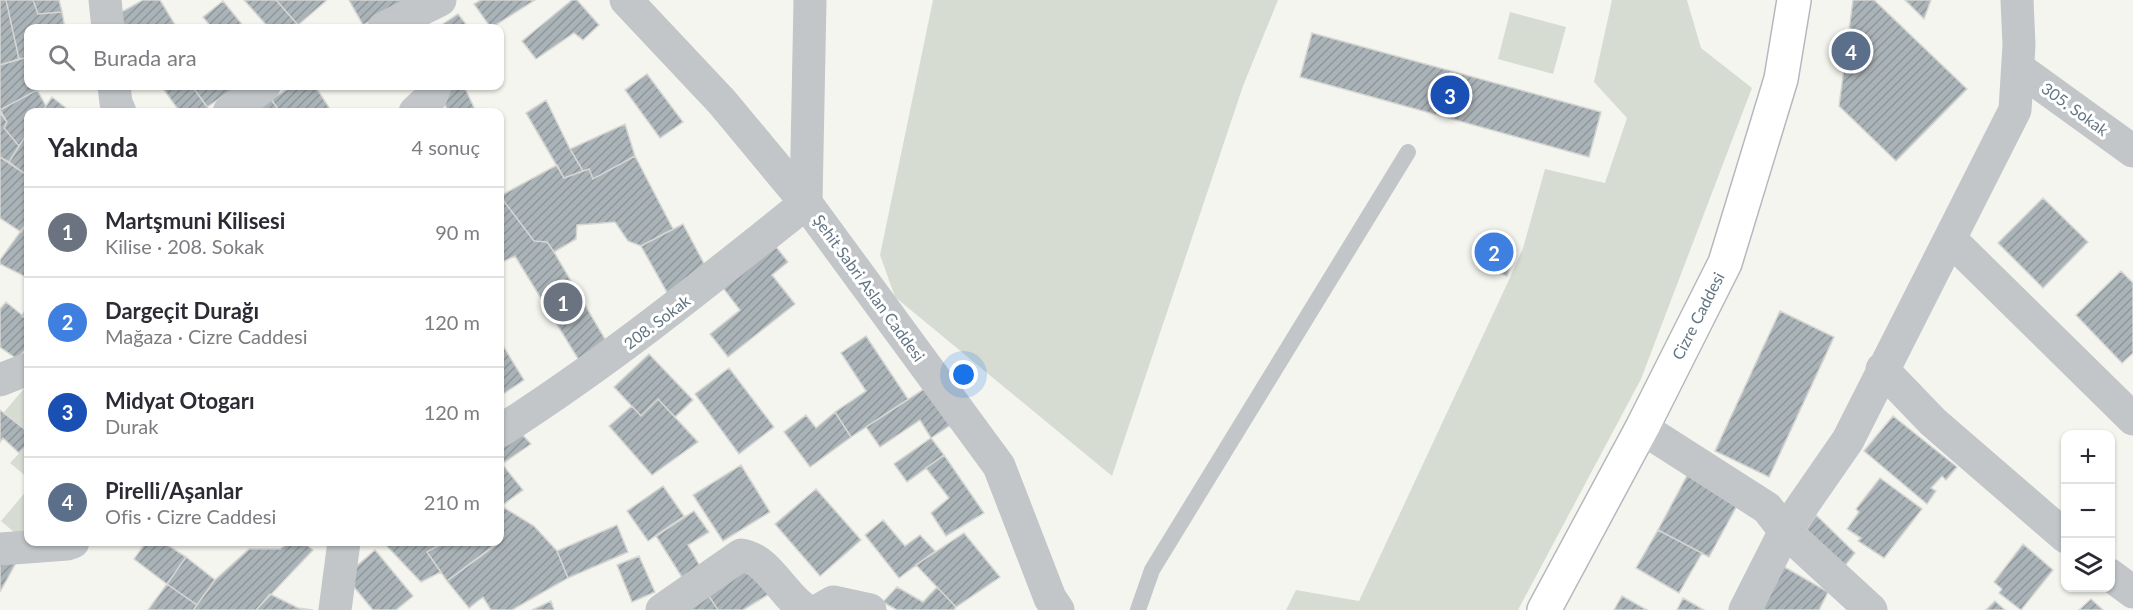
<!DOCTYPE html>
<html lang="tr">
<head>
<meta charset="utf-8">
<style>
	:root { --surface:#fff; --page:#f2f2f3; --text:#2b2b33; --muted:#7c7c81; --line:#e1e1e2; --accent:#ed4418 }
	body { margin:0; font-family:Lato,sans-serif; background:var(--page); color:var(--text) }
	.controls { position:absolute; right:18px; bottom:18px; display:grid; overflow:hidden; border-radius:12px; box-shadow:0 2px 4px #0004 }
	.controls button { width:54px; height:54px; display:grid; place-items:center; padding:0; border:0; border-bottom:2px solid var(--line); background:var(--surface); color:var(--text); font:30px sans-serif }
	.you { position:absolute; left:964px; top:375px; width:21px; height:21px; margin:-15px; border:4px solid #fff; border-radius:50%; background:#1a73e8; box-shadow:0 0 0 9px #1a73e833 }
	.badge { display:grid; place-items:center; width:39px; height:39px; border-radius:50%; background:var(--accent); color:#fff; font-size:20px; font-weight:700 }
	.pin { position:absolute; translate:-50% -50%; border:3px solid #fff; box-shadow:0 2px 6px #0006 }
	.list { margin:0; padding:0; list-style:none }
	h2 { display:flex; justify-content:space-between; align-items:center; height:78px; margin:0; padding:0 24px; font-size:26px }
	h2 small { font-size:20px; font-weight:400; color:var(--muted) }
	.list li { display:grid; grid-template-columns:39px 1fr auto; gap:18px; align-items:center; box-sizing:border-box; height:90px; padding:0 24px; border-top:2px solid var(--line) }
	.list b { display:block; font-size:22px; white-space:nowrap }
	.list p { margin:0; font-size:20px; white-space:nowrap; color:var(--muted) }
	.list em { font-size:20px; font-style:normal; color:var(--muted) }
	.icon { flex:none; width:33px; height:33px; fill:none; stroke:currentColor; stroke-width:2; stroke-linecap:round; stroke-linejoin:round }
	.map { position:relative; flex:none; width:2133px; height:610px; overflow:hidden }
	.search { position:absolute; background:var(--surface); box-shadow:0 2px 4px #0004; left:24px; top:24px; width:480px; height:66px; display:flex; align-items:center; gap:15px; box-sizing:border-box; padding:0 21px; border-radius:12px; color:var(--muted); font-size:22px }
	.panel { position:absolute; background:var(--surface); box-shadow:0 2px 4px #0004; left:24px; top:108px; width:480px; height:438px; border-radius:12px }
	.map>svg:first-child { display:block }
	.green { fill:#d6dcd1 }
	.building { fill:url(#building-hatch); stroke:#d6d6d3; stroke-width:1.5 }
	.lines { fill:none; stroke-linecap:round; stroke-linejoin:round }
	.primary-casing { stroke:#b5b9bd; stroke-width:36 }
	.service { stroke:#c2c6c9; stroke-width:16 }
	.minor { stroke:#c2c6c9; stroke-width:33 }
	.tertiary { stroke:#c2c6c9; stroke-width:33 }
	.primary { stroke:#fff; stroke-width:33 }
	.labels { text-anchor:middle; stroke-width:6; stroke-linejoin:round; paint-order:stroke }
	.street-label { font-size:16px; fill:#627583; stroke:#fff }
</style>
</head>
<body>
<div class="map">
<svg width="2133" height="610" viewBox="0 0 2133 610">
	<defs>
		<pattern id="building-hatch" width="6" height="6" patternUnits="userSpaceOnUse" patternTransform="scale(1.5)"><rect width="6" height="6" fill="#aab3b7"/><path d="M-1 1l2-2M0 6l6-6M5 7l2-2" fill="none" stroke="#8e969a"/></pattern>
	</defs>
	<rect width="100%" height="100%" fill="#f5f5f0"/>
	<path class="green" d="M933 0H1278L1243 86 1112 476 895 297 880 255Z
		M1612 0H1687L1701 48 1752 88 1641 379 1518 610H1286L1296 590 1359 601 1508 282 1523 248 1545 169 1605 183 1627 118 1594 82Z
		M1510 12 1566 27 1553 74 1498 59Z
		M28 384V432L4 412Z
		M28 444V478L10 463Z
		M28 489V538L16 534 1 521Z"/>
	<path class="building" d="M0 0H6L19 59 0 65Z
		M6 0H33L38 14 62 12 65 28H28V57L19 59Z
		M33 0H59L62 12 38 14Z
		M143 0H160L177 28H126L118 14Z
		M244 0H276L298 25 294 28H269Z
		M276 0H325L326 1 298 25Z
		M349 0H415L363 25Z
		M481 0H535L491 28 474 4Z
		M572 0H577L599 25 583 40 574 33 536 59 522 41Z
		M1853 0H1874L1967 89 1896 161 1839 106Z
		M1905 0H1931L1924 19Z
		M223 1 245 28H212L203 17Z
		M458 14 469 28H437Z
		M1312 33 1601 112 1589 157 1300 77Z
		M28 57V86H36L37 90 0 110V65Z
		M647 74 683 122 660 138 625 90Z
		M161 86H192L211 112H180Z
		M192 86H238L207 107Z
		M293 86H315L332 112H280L271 99Z
		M452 86H464L476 112H448L439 91Z
		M37 90 46 106 42 112H28V132L19 146 4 128 7 122 0 110Z
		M52 97 71 112H42Z
		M271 99 280 112H248Z
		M546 100 570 149 583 171 564 178 526 113Z
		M0 113 7 122 4 128 19 146 9 162 0 157Z
		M625 124 635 156 593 179 589 169 583 171 570 149Z
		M28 132V176L9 162Z
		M635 156 673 229 641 246 628 241 615 222 577 225 576 239 554 252 547 242 534 241 500 196 557 165 564 178 589 169 593 179Z
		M0 157 28 176V222L21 232 0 218Z
		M500 196 534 241 547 242 554 252 609 346 580 362 515 256 500 263Z
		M2043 198 2088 242 2043 288 1998 243Z
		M28 221V278L0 264V260Z
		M683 224 709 273 668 294 641 246Z
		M1488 240 1516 251 1507 276 1479 266Z
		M773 243 788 262 772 275 795 304 728 357 710 334 740 310 720 284Z
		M2121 271 2133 283V353L2122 363 2076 315Z
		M6 302 28 320V346L17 359 0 347V309Z
		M28 305V320L22 316Z
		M1780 311 1834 337 1769 477 1715 451Z
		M866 336 908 399 851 437 835 412 866 391 841 353Z
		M500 341 524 380 500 396Z
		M649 354 693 400 675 417 658 399 641 416 614 387Z
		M729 368 774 427 739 454 695 394Z
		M930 385 955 422 931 438 920 420 880 447 866 427Z
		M658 399 698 442 652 475 609 426 632 406 641 416Z
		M0 410 28 432V444L19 453 3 438 0 442Z
		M835 412 851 437 810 467 784 432 806 415 816 428Z
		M1893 416 1957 467 1946 480 1942 476 1931 488 1936 491 1927 504 1864 451Z
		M517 429 531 444 502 464 523 490 501 506 500 440Z
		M931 438 944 455 907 482 894 464Z
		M944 455 984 513 946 536 931 513 949 498 926 468Z
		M741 465 770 512 723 541 693 495Z
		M1688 474 1739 502 1709 557 1658 530Z
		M1880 478 1922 509 1884 558 1858 541 1861 538 1847 529 1859 512 1856 509Z
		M663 486 684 516 648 541 627 511Z
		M816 489 861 540 820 576 775 524Z
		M501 506 534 526 557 551 568 578 512 610H491L483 597 469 608 447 581 500 542Z
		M694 511 709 532 688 545 701 568 685 582 656 536Z
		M1816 515 1855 553 1843 568 1804 533Z
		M883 520 905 546 920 535 935 551 899 578 865 535Z
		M617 525 628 552 568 578 557 551Z
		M1658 530 1702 553 1679 593 1636 568Z
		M964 533 1000 577 956 607 916 565Z
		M146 542H163L186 557 167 584 134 559Z
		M290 542H303L313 550 256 610H193L215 580 249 549H280Z
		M383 542H438L440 544 427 552 441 572 421 582Z
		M445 542H496L497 543 447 581 427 552Z
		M2023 544 2053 570 2021 610 1999 593 2002 589 1994 582Z
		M375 550 413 596 396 610H373L345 576Z
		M639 556 655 592 632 602 617 565Z
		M186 557 215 580 197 605 167 584Z
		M0 560 17 561 0 592Z
		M749 562 771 593 743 610H718L705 590Z
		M1781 565 1828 592 1819 610H1760Z
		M167 584 197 605 193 610H148Z
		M897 587 923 602 937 587 956 607 954 610H897L883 602Z
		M705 590 718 610H679Z
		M270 594 298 608 313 610H256Z
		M1622 596 1647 610H1614Z
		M1683 598 1704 610H1677Z
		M2091 599 2103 610H2079Z
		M551 601 554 610H532Z
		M1995 601 2005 610H1986Z"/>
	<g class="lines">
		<defs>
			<path id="primary" d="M1544 610 1642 428 1725 263 1781 79 1794 0"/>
		</defs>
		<use href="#primary" class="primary-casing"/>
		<path class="service" d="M1138 610 1152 570 1408 152"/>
		<path class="minor" d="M105 0 108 28
			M384 28 440 0
			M2018 68 2133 151
			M114 86 116 103 120 112
			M229 112 264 86
			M415 112 431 97 435 86
			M1950 239 2133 419
			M1882 369 1933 422 2066 537
			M0 380 28 369
			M1642 428 1767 508 1785 531 1871 610
			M500 431C608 362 706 283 806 203L810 0
			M0 549 67 544 73 542
			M2110 575 2133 592
			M335 610 344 542
			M662 610 741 555C769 559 783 596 806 610
			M819 610 833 602 870 610
			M1745 610 1785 531 1848 440 2015 110 2019 45 2017 0"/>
		<path class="tertiary" d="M626 0 722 102 806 203 999 466 1050 598 1058 610"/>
		<use href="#primary" class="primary"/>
	</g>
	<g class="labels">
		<g class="street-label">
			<text transform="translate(2075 109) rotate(36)" y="6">305. Sokak</text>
			<text transform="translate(869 288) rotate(54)" y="6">Şehit Sabri Aslan Caddesi</text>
			<text transform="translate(1698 316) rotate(-63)" y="6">Cizre Caddesi</text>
			<text transform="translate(657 322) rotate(-37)" y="6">208. Sokak</text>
		</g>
	</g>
</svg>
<div class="controls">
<button>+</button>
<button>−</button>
<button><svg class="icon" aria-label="layers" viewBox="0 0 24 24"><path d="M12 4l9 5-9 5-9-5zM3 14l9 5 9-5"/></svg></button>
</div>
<div class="you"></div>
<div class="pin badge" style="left:563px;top:302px;background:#6b7280">1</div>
<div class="pin badge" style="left:1494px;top:252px;background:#3f7fe0">2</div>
<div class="pin badge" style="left:1450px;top:95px;background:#1a4fb4">3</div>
<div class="pin badge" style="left:1851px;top:51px;background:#5c6f8a">4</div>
<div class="search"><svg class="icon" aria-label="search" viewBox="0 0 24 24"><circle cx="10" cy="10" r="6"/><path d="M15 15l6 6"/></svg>Burada ara</div>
<section class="panel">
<h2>Yakında<small>4 sonuç</small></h2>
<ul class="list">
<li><span class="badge" style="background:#6b7280">1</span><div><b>Martşmuni Kilisesi</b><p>Kilise · 208. Sokak</p></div><em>90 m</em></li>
<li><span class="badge" style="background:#3f7fe0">2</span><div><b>Dargeçit Durağı</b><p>Mağaza · Cizre Caddesi</p></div><em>120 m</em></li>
<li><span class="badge" style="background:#1a4fb4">3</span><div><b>Midyat Otogarı</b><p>Durak</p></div><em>120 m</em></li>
<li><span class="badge" style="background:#5c6f8a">4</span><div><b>Pirelli/Aşanlar</b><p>Ofis · Cizre Caddesi</p></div><em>210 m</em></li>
</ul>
</section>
</div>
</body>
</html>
